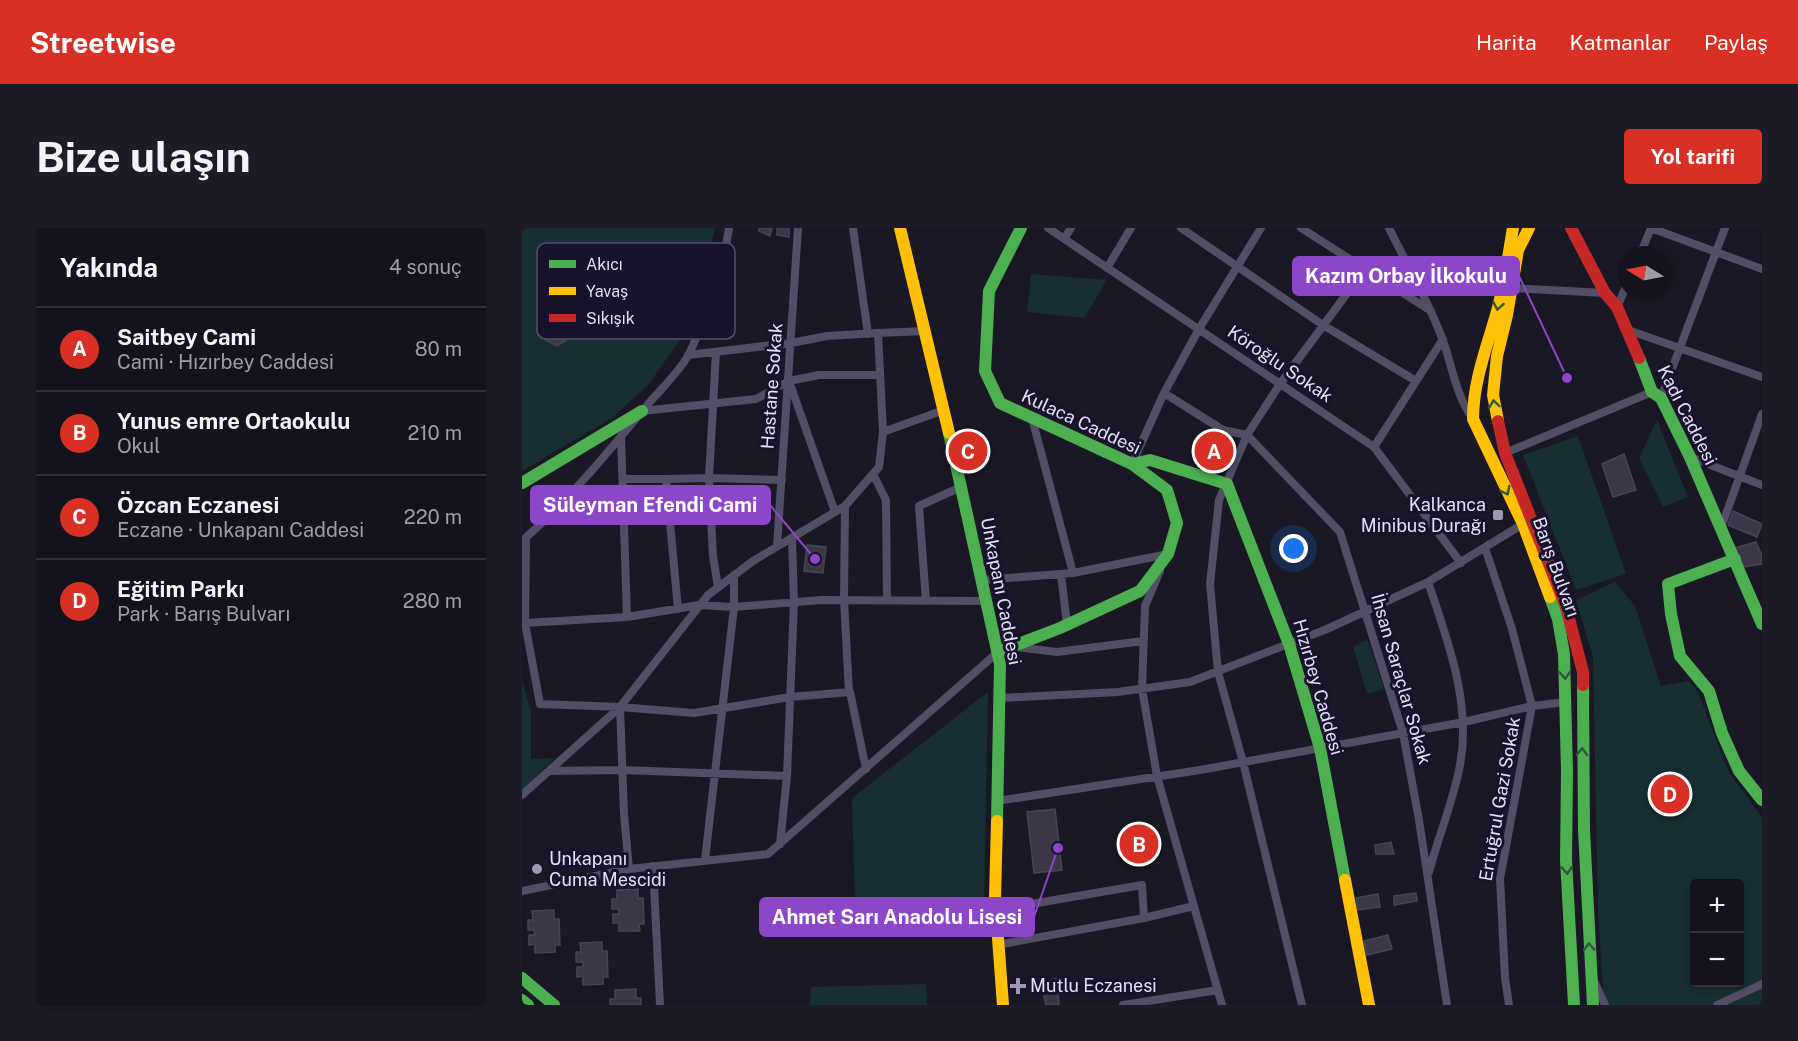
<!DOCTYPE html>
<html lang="tr">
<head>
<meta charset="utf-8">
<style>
	:root { --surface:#14121c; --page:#1d1b25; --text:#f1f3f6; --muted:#9d9ea3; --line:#33323b; --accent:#d93025 }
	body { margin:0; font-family:"Public Sans",sans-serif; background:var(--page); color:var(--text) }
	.controls { position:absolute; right:18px; bottom:18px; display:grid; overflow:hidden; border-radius:6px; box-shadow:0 3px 9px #0003 }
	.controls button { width:54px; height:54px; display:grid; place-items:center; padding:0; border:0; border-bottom:2px solid var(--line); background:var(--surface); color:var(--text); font:30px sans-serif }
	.compass { position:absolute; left:1096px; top:18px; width:54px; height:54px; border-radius:50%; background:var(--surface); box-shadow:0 3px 9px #0003; rotate:280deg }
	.you { position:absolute; left:772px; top:321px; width:21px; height:21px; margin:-15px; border:4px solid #fff; border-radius:50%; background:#1a73e8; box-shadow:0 0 0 9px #1a73e833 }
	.badge { display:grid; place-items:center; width:39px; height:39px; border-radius:50%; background:var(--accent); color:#fff; font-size:20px; font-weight:700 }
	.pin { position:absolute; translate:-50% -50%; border:3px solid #fff; box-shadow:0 2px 6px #0006 }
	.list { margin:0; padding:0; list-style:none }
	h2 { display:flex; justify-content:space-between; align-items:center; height:78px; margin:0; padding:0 24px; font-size:26px }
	h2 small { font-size:20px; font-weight:400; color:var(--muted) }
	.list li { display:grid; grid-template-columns:39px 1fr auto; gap:18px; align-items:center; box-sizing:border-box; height:84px; padding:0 24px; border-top:2px solid var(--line) }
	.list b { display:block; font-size:22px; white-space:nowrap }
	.list p { margin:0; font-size:20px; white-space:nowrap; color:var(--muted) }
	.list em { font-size:20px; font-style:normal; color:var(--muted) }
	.map { position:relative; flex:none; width:1240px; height:777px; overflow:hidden; border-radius:6px }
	header { display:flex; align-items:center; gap:36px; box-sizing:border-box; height:84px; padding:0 30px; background:var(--accent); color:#fff }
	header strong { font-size:28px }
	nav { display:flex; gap:33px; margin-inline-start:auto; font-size:21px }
	.intro { display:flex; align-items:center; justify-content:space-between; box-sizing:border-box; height:144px; padding:0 36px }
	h1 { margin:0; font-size:42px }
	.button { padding:15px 27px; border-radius:6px; background:var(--accent); color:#fff; font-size:21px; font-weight:700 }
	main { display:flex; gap:36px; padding:0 36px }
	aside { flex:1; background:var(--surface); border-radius:6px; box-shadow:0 3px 9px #0003 }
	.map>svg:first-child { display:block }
	.green { fill:#172f32; fill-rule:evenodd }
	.building { fill:#3b3746; stroke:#484357; stroke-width:1.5 }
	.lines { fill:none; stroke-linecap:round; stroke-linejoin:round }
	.street { stroke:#514e65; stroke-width:8 }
	.fast { stroke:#4caf50; stroke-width:12 }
	.slow { stroke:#ffc107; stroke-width:12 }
	.jam { stroke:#c62828; stroke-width:12 }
	.oneway { stroke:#2f593b }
	.poi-dot { fill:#9e99b1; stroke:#18132a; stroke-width:2 }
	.labels { text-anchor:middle; stroke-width:6; stroke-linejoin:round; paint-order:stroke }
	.street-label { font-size:18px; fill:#e4defd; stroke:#18132a }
	.poi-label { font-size:18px; fill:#e4defd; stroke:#18132a; text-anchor:start }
	.key { fill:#18132a; stroke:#555069; stroke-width:1.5 }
	.key-label { font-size:16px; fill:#e4defd }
	.leader { fill:none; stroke:#8b47c8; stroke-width:2 }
	.callout-dot { fill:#8b47c8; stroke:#18132a; stroke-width:2 }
	.callout { fill:#8b47c8; stroke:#8b47c8; stroke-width:2 }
	.callout-label { font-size:20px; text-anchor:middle; font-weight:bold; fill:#fff }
</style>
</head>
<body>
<header>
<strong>Streetwise</strong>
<nav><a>Harita</a><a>Katmanlar</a><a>Paylaş</a></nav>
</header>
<div class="intro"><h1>Bize ulaşın</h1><a class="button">Yol tarifi</a></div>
<main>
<aside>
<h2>Yakında<small>4 sonuç</small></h2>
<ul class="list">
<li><span class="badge">A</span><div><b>Saitbey Cami</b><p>Cami · Hızırbey Caddesi</p></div><em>80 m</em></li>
<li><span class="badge">B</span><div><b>Yunus emre Ortaokulu</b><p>Okul</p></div><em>210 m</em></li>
<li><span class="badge">C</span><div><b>Özcan Eczanesi</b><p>Eczane · Unkapanı Caddesi</p></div><em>220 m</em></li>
<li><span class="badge">D</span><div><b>Eğitim Parkı</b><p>Park · Barış Bulvarı</p></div><em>280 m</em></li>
</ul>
</aside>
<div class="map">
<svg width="1240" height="777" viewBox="0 0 1240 777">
	<rect width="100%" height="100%" fill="#1b1825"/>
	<path class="green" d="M0 0H193L177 66 163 105 126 157 90 190 0 243Z
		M509 46 585 52 562 90 505 84Z
		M1135 192 1166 269 1141 279 1117 230Z
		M1056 208 1104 346 1054 362 1001 227Z
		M1093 354 1113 378 1139 458 1166 453 1176 464 1206 543 1240 590V777H1082L1076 684 1071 429 1054 372ZM1172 656H1218V754H1172Z
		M846 412 862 461 845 466 831 418Z
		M0 452 9 483V531L33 530 0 562Z
		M466 464 462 682H333L330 570Z
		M404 756 405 777H288L289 759Z"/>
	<path class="building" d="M237 0H250L248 8 237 3Z
		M255 0H267V9L255 7Z
		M28 96 49 109 35 118 20 110Z
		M677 222a15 15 0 1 1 30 0a15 15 0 1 1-30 0Z
		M1102 226 1114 262 1091 269 1080 236Z
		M1211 283 1240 296 1235 309 1206 297Z
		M1234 314 1240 328V336L1222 339 1213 320Z
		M285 317 304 319 301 345 282 343Z
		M533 581 540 642 512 645 505 584Z
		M869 614 872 626H854L853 617Z
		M116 661V670H121L122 696H117L118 703H97V695H91V686H97V681H90V671H95V662Z
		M894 665 895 673 872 677V668Z
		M856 666 858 679 836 682 834 670Z
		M32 682V691H37L38 717H33V724L13 725V716L7 717V707H13L12 702H6V692H11L10 683Z
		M866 707 870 721 845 727 842 713Z
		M80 714V723H85L86 749H81V756L61 757V748L55 749V739H61V734H54V724H59L58 715Z
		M535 750 537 777H524L519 756Z
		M114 761V770H119V777H88V771H93V762Z"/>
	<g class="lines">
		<path class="street" d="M331 0 346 106
			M526 0 852 219 939 335
			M659 0 801 97 894 153
			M779 0 909 83
			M867 0C885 37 906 72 920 110 930 136 933 165 949 188
			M542 11 549 0
			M1118 27 1129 0 1240 41
			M585 40 609 0
			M990 60 1083 65
			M1095 79 1105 57
			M1106 102 1240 149
			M194 124 187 250 260 252
			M166 127 269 115 305 108 356 105
			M642 165 701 202 725 207
			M1139 170 1203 0
			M120 183 234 171 267 153
			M361 204 422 182
			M725 207 818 304 881 505 897 592 925 777
			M99 208 105 389
			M852 219 921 111
			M983 225 1130 164
			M1168 229 1240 257
			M610 236 642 165 677 101 739 0
			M351 246 364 272 365 372
			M101 251H144L156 381
			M144 251 187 250 191 328 196 359
			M323 278 322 372 327 464
			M313 284 267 153 297 147H358
			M1199 300 1240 186
			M4 310 3 395 18 476 98 479 172 485 268 469 328 464 344 541
			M0 313C47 272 87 223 127 175 140 160 158 143 167 126 187 86 200 44 207 0
			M255 318 276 0
			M963 320 990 401 1010 478 978 651 983 750 987 777
			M638 343 623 378 620 461 635 548 700 777
			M551 345 646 326
			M539 346 545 397
			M460 352 551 345 510 190
			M906 354C926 413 951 479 937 542 930 576 916 610 907 644
			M404 373 397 278 439 259
			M0 397 3 395 105 389 177 377 212 379V347
			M494 419 535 424 621 413
			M477 470 596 464 668 454 805 401 906 354 1001 296
			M98 479 102 586 107 641
			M27 543 100 542 265 548 258 616
			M265 548 272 374 270 310
			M0 567 98 479 186 367 231 333 323 278 357 239 361 204 356 105 404 103
			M475 573 678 542 942 494 1010 478 1044 474
			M183 632 212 379 299 372 464 373
			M131 638 138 777
			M0 663 107 641 246 626 476 424
			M474 682 620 657 622 690
			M475 717 622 690 672 678
			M1073 755 1083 777
			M601 777 696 762
			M780 777 721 534 696 444 688 356 697 272 725 207 758 156 843 41
			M1195 777 1240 756"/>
		<path class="fast" d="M1117 130 1130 164 1139 170 1168 229 1240 396
			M427 205 478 436 475 593
			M610 236 628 232 705 256 767 416 798 520 823 652
			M0 255 120 183
			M1213 331 1146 356 1149 386 1158 428 1187 463 1200 505 1217 543 1240 572
			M1028 369 1036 391 1042 426 1045 543 1044 632 1052 777
			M476 424 538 400 618 363 646 326 655 295 645 262 610 236 478 175 463 143 467 63 499 0
			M1061 457 1062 602 1071 777
			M0 750 32 777
			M0 772 6 777"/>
		<path class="slow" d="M378 0 427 205
			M991 0C986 29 982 59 974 87 964 121 951 155 951 191L1001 296 1028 369
			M976 193 971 167 975 128 985 87 996 22 1007 0
			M475 593 473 670 481 777
			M823 652 847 777"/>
		<path class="jam" d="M1049 0 1083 65 1095 79 1117 130
			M976 193 983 225 1044 379 1061 444V457"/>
	</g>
	<defs><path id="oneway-chevron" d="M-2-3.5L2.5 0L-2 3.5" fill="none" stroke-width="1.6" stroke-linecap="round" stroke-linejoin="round" transform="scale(1.5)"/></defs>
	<g class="oneway">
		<use href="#oneway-chevron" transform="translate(976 78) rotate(100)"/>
		<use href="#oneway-chevron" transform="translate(972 176) rotate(-98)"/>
		<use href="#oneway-chevron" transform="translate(984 263) rotate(63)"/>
		<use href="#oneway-chevron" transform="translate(1043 447) rotate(87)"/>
		<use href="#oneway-chevron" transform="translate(1060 524) rotate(-89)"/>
		<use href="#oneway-chevron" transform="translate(1045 642) rotate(87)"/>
		<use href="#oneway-chevron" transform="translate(1067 719) rotate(-93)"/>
	</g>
	<g class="poi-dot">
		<rect x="970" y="281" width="12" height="12" rx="3"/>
		<circle cx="15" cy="641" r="6"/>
		<path d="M493 749h6v6h6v6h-6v6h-6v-6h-6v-6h6z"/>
	</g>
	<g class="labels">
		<g class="street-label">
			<text transform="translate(758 136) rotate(34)" y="6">Köroğlu Sokak</text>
			<text transform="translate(250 158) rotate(-86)" y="6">Hastane Sokak</text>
			<text transform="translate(1165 187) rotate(63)" y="6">Kadı Caddesi</text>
			<text transform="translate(559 194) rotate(25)" y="6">Kulaca Caddesi</text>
			<text transform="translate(1034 339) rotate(70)" y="6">Barış Bulvarı</text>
			<text transform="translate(479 363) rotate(79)" y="6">Unkapanı Caddesi</text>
			<text transform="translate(879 451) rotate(74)" y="6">İhsan Saraçlar Sokak</text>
			<text transform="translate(796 459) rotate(74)" y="6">Hızırbey Caddesi</text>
			<text transform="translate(978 571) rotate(-80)" y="6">Ertuğrul Gazi Sokak</text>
		</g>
		<g class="poi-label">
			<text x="964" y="283" text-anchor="end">Kalkanca<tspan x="964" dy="21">Minibus Durağı</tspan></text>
			<text x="27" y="637">Unkapanı<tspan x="27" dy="21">Cuma Mescidi</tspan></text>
			<text x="508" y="764">Mutlu Eczanesi</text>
		</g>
	</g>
	<rect x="15" y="15" width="198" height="96" rx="9" class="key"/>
	<rect x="27" y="32" width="27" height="8" fill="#4caf50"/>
	<rect x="27" y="59" width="27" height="8" fill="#ffc107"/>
	<rect x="27" y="86" width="27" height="8" fill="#c62828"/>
	<g class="key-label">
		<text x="64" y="42">Akıcı</text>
		<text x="64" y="69">Yavaş</text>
		<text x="64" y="96">Sıkışık</text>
	</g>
	<path class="leader" d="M1045 150L997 48M293 331L248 277M536 620L512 689"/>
	<g class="callout-dot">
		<circle cx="1045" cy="150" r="6"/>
		<circle cx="293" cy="331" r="6"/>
		<circle cx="536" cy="620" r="6"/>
	</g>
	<g class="callout">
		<rect x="771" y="29" width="226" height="38" rx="6"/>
		<rect x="9" y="258" width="239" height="38" rx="6"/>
		<rect x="238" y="670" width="274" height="38" rx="6"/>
	</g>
	<g class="callout-label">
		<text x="884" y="55">Kazım Orbay İlkokulu</text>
		<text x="128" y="284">Süleyman Efendi Cami</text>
		<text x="375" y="696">Ahmet Sarı Anadolu Lisesi</text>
	</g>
</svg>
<div class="controls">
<button>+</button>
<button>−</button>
</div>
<svg class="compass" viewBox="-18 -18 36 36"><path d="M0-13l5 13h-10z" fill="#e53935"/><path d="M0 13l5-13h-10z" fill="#9d9ea3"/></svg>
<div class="you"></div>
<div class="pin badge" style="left:692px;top:223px">A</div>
<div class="pin badge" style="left:617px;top:616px">B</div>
<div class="pin badge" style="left:446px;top:223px">C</div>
<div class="pin badge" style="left:1148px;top:566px">D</div>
</div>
</main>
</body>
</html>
